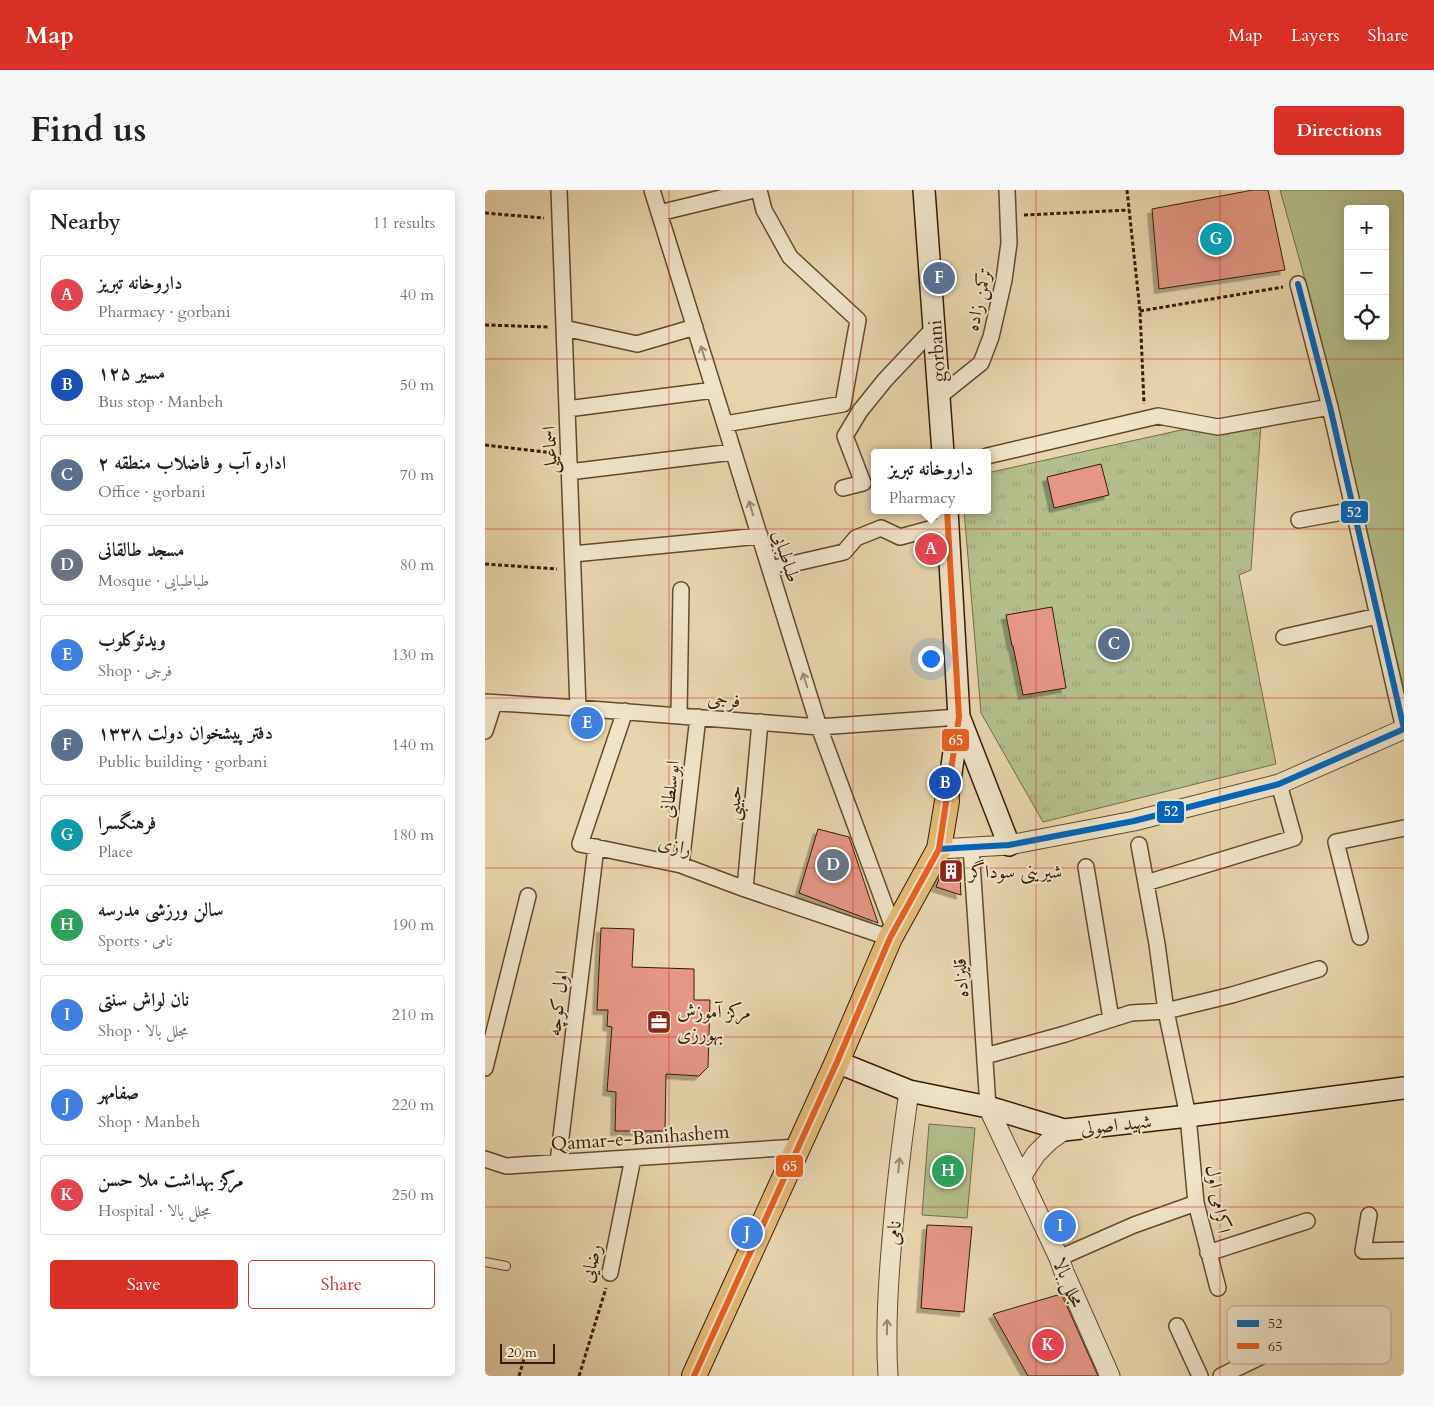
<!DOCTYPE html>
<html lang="en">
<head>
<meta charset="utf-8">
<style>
	:root { --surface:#fff; --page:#f6f6f6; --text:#202124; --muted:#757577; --line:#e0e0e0; --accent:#d93025 }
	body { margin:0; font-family:Cardo,Amiri,serif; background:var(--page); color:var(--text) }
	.controls { position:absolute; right:15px; top:15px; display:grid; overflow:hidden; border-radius:5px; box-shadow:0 2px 12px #0003 }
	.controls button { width:45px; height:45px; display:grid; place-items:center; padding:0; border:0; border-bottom:1px solid var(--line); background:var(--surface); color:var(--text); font:25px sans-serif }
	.scale { position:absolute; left:15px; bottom:12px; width:55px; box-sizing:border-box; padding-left:5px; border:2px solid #361d00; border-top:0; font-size:14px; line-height:18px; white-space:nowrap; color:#361d00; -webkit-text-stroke:4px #efe4ca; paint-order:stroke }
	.you { position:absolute; left:445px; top:468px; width:18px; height:18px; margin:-12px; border:4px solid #fff; border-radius:50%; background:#1a73e8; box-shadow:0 0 0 8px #1a73e833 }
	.badge { display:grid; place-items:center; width:32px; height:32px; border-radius:50%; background:var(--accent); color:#fff; font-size:16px; font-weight:700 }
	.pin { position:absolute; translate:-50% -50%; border:2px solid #fff; box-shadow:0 1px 5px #0006 }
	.popup { position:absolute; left:386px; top:259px; width:120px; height:65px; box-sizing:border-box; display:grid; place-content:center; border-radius:5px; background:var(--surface); filter:drop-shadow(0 1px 4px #0005); font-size:16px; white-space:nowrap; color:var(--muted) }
	.popup b { font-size:19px; color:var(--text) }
	.popup::after { content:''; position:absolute; left:50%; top:100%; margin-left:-10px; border:10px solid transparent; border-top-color:var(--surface) }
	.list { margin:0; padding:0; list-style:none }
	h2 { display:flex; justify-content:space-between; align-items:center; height:65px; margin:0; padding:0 20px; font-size:21px }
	h2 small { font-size:16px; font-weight:400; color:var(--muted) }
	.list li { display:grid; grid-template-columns:32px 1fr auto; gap:15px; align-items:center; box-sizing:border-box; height:80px; margin:0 10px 10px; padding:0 10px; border:1px solid var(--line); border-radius:5px }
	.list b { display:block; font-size:19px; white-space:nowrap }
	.list p { margin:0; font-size:16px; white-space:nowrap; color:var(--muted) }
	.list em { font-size:16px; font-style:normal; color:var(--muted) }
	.actions { display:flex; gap:10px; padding:15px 20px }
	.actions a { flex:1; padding:11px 0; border:1px solid var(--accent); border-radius:5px; text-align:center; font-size:18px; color:var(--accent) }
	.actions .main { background:var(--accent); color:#fff }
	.icon { flex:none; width:28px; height:28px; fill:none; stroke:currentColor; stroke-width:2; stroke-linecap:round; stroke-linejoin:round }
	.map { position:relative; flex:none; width:919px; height:1186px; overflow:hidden; border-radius:5px }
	header { display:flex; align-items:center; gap:30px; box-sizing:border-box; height:70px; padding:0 25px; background:var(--accent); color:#fff }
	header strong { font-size:24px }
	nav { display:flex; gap:28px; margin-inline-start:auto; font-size:18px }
	.intro { display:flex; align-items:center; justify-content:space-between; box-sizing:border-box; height:120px; padding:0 30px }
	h1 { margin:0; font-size:35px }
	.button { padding:12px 22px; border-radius:5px; background:var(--accent); color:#fff; font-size:18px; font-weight:700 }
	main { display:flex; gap:30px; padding:0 30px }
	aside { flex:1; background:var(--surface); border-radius:5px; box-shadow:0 2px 12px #0003 }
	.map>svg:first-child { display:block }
	.grass { fill:url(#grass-tufts); stroke:#756e46 }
	.park { fill:#b4be8b; stroke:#756e46; fill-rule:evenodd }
	.building { fill:#e59684; stroke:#361d00; filter:url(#shadow) }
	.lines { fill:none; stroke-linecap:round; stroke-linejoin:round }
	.service-casing { stroke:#624b2b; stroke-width:10 }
	.minor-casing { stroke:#624b2b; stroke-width:18 }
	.tertiary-casing { stroke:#624b2b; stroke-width:21 }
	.secondary-casing { stroke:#361d00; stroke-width:24 }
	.primary-casing { stroke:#361d00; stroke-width:26 }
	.path { stroke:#361d00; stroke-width:3; stroke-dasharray:4 2.5; stroke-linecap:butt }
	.service { stroke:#efe4ca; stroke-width:8 }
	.minor { stroke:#efe4ca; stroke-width:15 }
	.tertiary { stroke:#efe4ca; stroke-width:19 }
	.secondary { stroke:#efe4ca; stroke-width:21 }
	.primary { stroke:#e4ba76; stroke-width:24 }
	.bus-1-casing { stroke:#efe4ca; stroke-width:10 }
	.bus-2-casing { stroke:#efe4ca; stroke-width:10 }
	.bus-1 { stroke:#0065bd; stroke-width:6 }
	.bus-2 { stroke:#e96120; stroke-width:6 }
	.oneway { stroke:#9c8a6f }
	.grid { fill:none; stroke:#d62828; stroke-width:1; stroke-opacity:0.55 }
	.labels { text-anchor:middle; stroke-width:4; stroke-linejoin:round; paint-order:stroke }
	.street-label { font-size:19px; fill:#361d00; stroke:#efe4ca }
	.poi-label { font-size:19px; fill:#361d00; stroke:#efe4ca; text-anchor:start }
	.key { fill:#efe4ca; stroke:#b8a88d; stroke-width:1 }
	.key-label { font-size:14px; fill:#361d00 }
	.line-badge { stroke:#efe4ca; stroke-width:2 }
	.badge-label { font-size:14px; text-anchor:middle; font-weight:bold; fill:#fff }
</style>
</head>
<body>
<header>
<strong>Map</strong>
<nav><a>Map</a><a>Layers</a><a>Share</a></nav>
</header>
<div class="intro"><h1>Find us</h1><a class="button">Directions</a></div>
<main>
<aside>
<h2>Nearby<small>11 results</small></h2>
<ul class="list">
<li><span class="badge" style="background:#e0444e">A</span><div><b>داروخانه تبریز</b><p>Pharmacy · gorbani</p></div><em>40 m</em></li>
<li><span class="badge" style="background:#1a4fb4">B</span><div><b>مسیر ۱۲۵</b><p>Bus stop · Manbeh</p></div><em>50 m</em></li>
<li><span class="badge" style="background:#5c6f8a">C</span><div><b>اداره آب و فاضلاب منطقه ۲</b><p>Office · gorbani</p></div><em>70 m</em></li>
<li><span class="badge" style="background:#6b7280">D</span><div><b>مسجد طالقانی</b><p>Mosque · طباطبایی</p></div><em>80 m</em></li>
<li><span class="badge" style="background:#3f7fe0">E</span><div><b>ویدئوکلوب</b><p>Shop · فرجی</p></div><em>130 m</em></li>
<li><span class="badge" style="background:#5c6f8a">F</span><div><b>دفتر پیشخوان دولت ۱۳۳۸</b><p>Public building · gorbani</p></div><em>140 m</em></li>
<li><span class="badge" style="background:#0f9aa8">G</span><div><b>فرهنگسرا</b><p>Place</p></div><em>180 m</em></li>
<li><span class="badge" style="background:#2e9e5b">H</span><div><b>سالن ورزشی مدرسه</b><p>Sports · نامی</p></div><em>190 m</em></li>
<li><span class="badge" style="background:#3f7fe0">I</span><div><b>نان لواش سنتی</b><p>Shop · مجلل بالا</p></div><em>210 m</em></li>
<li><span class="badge" style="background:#3f7fe0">J</span><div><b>صفامهر</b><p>Shop · Manbeh</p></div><em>220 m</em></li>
<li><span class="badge" style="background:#e0444e">K</span><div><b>مرکز بهداشت ملا حسن</b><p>Hospital · مجلل بالا</p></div><em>250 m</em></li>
</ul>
<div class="actions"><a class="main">Save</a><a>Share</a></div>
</aside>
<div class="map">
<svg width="919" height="1186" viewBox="0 0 919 1186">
	<defs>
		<pattern id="grass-tufts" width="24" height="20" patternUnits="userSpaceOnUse" patternTransform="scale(1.25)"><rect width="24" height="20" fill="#b4be8b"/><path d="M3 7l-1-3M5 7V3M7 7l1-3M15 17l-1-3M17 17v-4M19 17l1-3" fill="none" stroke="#9ba376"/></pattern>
		<filter id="shadow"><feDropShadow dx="-4.5" dy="4.5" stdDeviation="0" flood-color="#0004"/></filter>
	</defs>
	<rect width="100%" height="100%" fill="#e7d5ad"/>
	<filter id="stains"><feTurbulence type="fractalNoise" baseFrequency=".004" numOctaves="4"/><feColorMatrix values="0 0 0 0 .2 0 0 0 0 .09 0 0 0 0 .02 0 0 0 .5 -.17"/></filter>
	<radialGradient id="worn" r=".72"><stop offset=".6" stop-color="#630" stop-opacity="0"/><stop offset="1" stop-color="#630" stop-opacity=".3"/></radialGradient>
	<path class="grass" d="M776 233 766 380 754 385 791 574 558 632 496 523 479 320H502V283L696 240Z"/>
	<path class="park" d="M795 0H919V500L818 82ZM863 19H900V146H863Z
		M444 934 490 938 482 1028 437 1025Z"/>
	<path class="building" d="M768 0H783L800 80 674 99 667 19Z
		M616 274 624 305 569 318 562 287Z
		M567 417 581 498 538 505 528 456H527L521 425Z
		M333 639 364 647 393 733 314 703Z
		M474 669 476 705 451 697 455 686 464 670Z
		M116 738 149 739 147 777 209 779V810H225L223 877 214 886 181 884 180 941H130L131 902 122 901 127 837 122 836 123 820H112Z
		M442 1035 487 1037 479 1122 436 1118Z
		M576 1104 581 1114 613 1186H543L508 1124Z"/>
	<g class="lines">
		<defs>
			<path id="service" d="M0 1072 21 1076"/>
			<path id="minor" d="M74 0 93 518
				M167 0 334 537 409 740
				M174 23 269 0
				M813 94 845 217 919 539
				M79 138 152 154 210 137
				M455 206 496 173 506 147 519 90 524 53 522 0
				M82 219 229 200
				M240 234 358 214 373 130 305 67 279 20 274 0
				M502 266 673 226 733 237 845 217
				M84 282 248 262
				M358 298 378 293 360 246 375 221 400 190 450 137
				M814 330 869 320
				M88 364 275 346
				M285 379 359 362 371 348 396 338 415 347 463 334
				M799 447 893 426
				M0 512 93 518 334 537 474 527
				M140 521 95 654 196 675 260 699 405 748
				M194 525 196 400
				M0 541 9 513
				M654 655 672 754 681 821 703 926 711 1013 733 1098
				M486 657 503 917
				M196 675 213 527
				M601 677 626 829
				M661 693 809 648 794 594
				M260 699 275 532
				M875 747 851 652 919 638
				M500 866 580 844 646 823 681 821 747 805 834 779
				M0 878 43 706
				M0 969 21 976 313 957
				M73 972 111 657
				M884 1025 878 1061 919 1060
				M723 1063 822 1031
				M574 1068 649 1035 711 1013
				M125 1083 148 968
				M692 1136 715 1186
				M736 1186 814 1148"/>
			<path id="tertiary" d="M454 659 524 655 649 631 794 594 919 539
				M503 917 574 1068 579 1082 625 1186
				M536 987 551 964 564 951 579 940
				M403 1186C400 1140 403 1094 407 1049 411 999 417 950 424 901"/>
			<path id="secondary" d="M439 0 458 263
				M462 320 474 527 462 611
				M475 529 524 655
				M352 872 424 901 503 917 579 940 703 926 919 898"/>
			<path id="primary" d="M209 1186 352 872 405 748 454 659 462 611"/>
		</defs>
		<use href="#service" class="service-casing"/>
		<use href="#minor" class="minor-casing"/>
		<use href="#tertiary" class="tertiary-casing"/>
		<use href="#secondary" class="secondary-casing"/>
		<use href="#primary" class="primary-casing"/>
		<path class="path" d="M642 0 655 121 659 214
			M0 23 59 28
			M539 25 644 20
			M655 121 798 97
			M0 135 63 137
			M0 255 69 263
			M0 374 72 379
			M34 1186 41 1162
			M94 1186 121 1098"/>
		<use href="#service" class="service"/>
		<use href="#minor" class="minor"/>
		<use href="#tertiary" class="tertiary"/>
		<use href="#secondary" class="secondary"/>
		<use href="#primary" class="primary"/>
		<defs>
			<path id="bus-1" d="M454 659 524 655 649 631 794 594 919 539 845 217 813 94"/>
			<path id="bus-2" d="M209 1186 352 872 405 748 454 659 474 527 462 320"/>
		</defs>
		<use href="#bus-1" class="bus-1-casing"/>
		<use href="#bus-2" class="bus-2-casing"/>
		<use href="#bus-1" class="bus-1"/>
		<use href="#bus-2" class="bus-2"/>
	</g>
	<defs><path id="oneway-shaft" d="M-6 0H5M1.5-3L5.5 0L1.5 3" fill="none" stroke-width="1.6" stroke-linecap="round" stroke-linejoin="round" transform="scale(1.25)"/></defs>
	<g class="oneway">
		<use href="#oneway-shaft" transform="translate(218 163) rotate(-107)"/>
		<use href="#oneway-shaft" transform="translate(266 318) rotate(-107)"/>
		<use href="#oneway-shaft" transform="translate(320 490) rotate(-107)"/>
		<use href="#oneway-shaft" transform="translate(414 975) rotate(-84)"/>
		<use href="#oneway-shaft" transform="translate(402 1137) rotate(-89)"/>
	</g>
	<path class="grid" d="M184 0V1186M368 0V1186M551 0V1186M735 0V1186M0 169H919M0 339H919M0 508H919M0 678H919M0 847H919M0 1017H919"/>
	<defs>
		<symbol id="building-square" viewBox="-11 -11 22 22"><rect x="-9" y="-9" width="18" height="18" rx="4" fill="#8f2418" stroke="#efe4ca"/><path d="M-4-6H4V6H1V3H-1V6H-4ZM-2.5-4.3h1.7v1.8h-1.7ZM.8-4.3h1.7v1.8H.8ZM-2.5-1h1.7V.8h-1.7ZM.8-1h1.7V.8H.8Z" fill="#fff"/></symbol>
		<symbol id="office-square" viewBox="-11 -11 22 22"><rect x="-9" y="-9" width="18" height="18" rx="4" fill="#8f2418" stroke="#efe4ca"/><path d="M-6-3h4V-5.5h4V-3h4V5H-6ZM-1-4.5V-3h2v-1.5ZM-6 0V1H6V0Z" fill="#fff"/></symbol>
	</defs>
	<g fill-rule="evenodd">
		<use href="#building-square" x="452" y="667" width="28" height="28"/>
		<use href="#office-square" x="160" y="818" width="28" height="28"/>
	</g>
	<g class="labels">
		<g class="street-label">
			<text transform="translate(493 109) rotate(-77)" y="7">ترکمن زاده</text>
			<text transform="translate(451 161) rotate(-94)" y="7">gorbani</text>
			<text transform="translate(64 260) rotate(-92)" y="7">اسماعیلی</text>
			<text transform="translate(302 366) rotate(73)" y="7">طباطبایی</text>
			<text transform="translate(239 509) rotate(5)" y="7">فرجی</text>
			<text transform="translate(184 599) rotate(-83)" y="7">ابوسلطانی</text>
			<text transform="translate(248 613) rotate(-85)" y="7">حبیبی</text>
			<text transform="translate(190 655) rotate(14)" y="7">رازی</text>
			<text transform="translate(475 788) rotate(-94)" y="7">قلیزاده</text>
			<text transform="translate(72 813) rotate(-83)" y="7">اول کوچه</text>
			<text transform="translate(631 934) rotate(-6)" y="7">شهید اصولی</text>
			<text transform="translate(155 947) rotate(-4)" y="7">Qamar-e-Banihashem</text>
			<text transform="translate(734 1009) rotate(80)" y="7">اکرامی اول</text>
			<text transform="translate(408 1043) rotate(-85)" y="7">نامی</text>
			<text transform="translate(105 1073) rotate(-76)" y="7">رضایی</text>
			<text transform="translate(584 1092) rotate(67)" y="7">مجلل بالا</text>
		</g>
		<g class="poi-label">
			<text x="484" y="688">شیرینی سوداگر</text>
			<text x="192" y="828">مرکز آموزش<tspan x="192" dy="22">بهورزی</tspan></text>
		</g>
	</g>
	<rect x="742" y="1116" width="164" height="58" rx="8" class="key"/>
	<rect x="752" y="1130" width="22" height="7" fill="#0065bd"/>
	<rect x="752" y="1153" width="22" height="6" fill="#e96120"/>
	<g class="key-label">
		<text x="783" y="1138">52</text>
		<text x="783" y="1161">65</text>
	</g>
	<g class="line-badge">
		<rect x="855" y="310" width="29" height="24" rx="5" fill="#0065bd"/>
		<rect x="456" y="538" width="29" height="24" rx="5" fill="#e96120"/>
		<rect x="671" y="610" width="29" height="24" rx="5" fill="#0065bd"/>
		<rect x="290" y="964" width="29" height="24" rx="5" fill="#e96120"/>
	</g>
	<g class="badge-label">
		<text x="869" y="327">52</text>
		<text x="471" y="555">65</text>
		<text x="686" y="626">52</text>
		<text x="305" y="981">65</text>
	</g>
	<rect width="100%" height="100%" filter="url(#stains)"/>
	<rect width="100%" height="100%" fill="url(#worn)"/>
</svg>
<div class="controls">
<button>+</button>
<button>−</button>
<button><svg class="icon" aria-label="locate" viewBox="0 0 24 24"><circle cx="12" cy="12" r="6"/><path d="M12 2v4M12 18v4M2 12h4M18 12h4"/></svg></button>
</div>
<div class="scale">20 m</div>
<div class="you"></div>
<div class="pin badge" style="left:446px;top:359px;background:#e0444e">A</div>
<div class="popup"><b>داروخانه تبریز</b>Pharmacy</div>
<div class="pin badge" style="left:460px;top:593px;background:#1a4fb4">B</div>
<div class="pin badge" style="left:629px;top:454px;background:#5c6f8a">C</div>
<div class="pin badge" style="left:348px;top:675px;background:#6b7280">D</div>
<div class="pin badge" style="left:102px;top:533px;background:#3f7fe0">E</div>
<div class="pin badge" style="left:454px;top:88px;background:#5c6f8a">F</div>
<div class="pin badge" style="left:731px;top:49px;background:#0f9aa8">G</div>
<div class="pin badge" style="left:463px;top:981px;background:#2e9e5b">H</div>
<div class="pin badge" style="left:575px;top:1036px;background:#3f7fe0">I</div>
<div class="pin badge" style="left:262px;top:1043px;background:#3f7fe0">J</div>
<div class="pin badge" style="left:563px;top:1155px;background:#e0444e">K</div>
</div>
</main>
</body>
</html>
